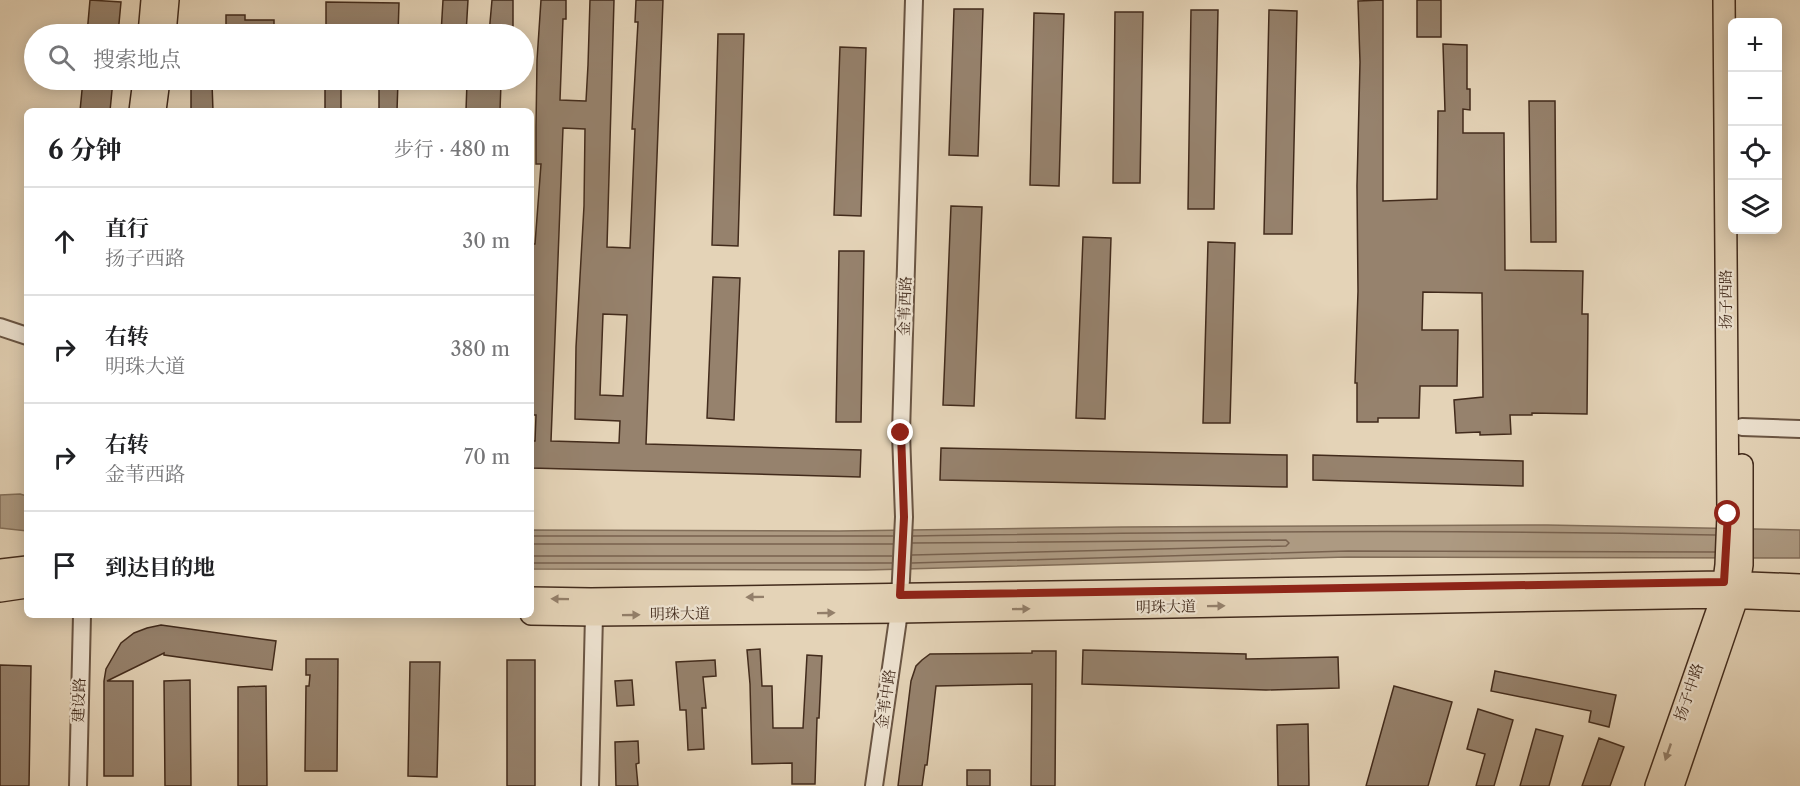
<!DOCTYPE html>
<html lang="zh">
<head>
<meta charset="utf-8">
<style>
	:root { --surface:#fff; --page:#f6f6f6; --text:#202124; --muted:#757577; --line:#e0e0e0 }
	body { margin:0; font-family:"Libre Caslon Text","Noto Serif SC",serif; background:var(--page); color:var(--text) }
	.controls { position:absolute; right:18px; top:18px; display:grid; overflow:hidden; border-radius:9px; box-shadow:0 3px 15px #0003 }
	.controls button { width:54px; height:54px; display:grid; place-items:center; padding:0; border:0; border-bottom:2px solid var(--line); background:var(--surface); color:var(--text); font:30px sans-serif }
	.stop { position:absolute; width:18px; height:18px; margin:-14px; border:4px solid #8f2418; border-radius:50%; background:#fff }
	.stop.end { background:#8f2418; border-color:#fff; box-shadow:0 2px 6px #0008 }
	.list { margin:0; padding:0; list-style:none }
	h2 { display:flex; justify-content:space-between; align-items:center; height:78px; margin:0; padding:0 24px; font-size:26px }
	h2 small { font-size:20px; font-weight:400; color:var(--muted) }
	.list li { display:grid; grid-template-columns:39px 1fr auto; gap:18px; align-items:center; box-sizing:border-box; height:108px; padding:0 24px; border-top:2px solid var(--line) }
	.list b { display:block; font-size:22px; white-space:nowrap }
	.list p { margin:0; font-size:20px; white-space:nowrap; color:var(--muted) }
	.list em { font-size:20px; font-style:normal; color:var(--muted) }
	.icon { flex:none; width:33px; height:33px; fill:none; stroke:currentColor; stroke-width:2; stroke-linecap:round; stroke-linejoin:round }
	.map { position:relative; flex:none; width:1800px; height:786px; overflow:hidden }
	.search { position:absolute; background:var(--surface); box-shadow:0 3px 15px #0003; left:24px; top:24px; width:510px; height:66px; display:flex; align-items:center; gap:15px; box-sizing:border-box; padding:0 21px; border-radius:33px; color:var(--muted); font-size:22px }
	.panel { position:absolute; background:var(--surface); box-shadow:0 3px 15px #0003; left:24px; top:108px; width:510px; height:510px; border-radius:9px }
	.map>svg:first-child { display:block }
	.water { fill:#ad9a82; stroke:#826e59; stroke-width:1.5 }
	.lines { fill:none; stroke-linecap:round; stroke-linejoin:round }
	.shore { stroke:#78624f; stroke-width:1.5 }
	.building { fill:#96826d; stroke:#422b1c; stroke-width:1.5; fill-rule:evenodd }
	.minor-casing { stroke:#6a5543; stroke-width:20 }
	.major-casing { stroke:#422b1c; stroke-width:24 }
	.minor { stroke:#ede2d0; stroke-width:16 }
	.major { stroke:#e4d3b7; stroke-width:21 }
	.oneway { fill:#937f6a }
	.route { stroke:#8f2418; stroke-width:8 }
	.labels { text-anchor:middle; stroke-width:4.5; stroke-linejoin:round; paint-order:stroke }
	.street-label { font-size:15px; fill:#422b1c; stroke:#ede2d0 }
</style>
</head>
<body>
<div class="map">
<svg width="1800" height="786" viewBox="0 0 1800 786">
	<rect width="100%" height="100%" fill="#e4d3b7"/>
	<filter id="stains"><feTurbulence type="fractalNoise" baseFrequency=".00333" numOctaves="4"/><feColorMatrix values="0 0 0 0 .2 0 0 0 0 .09 0 0 0 0 .02 0 0 0 .5 -.17"/></filter>
	<radialGradient id="worn" r=".72"><stop offset=".6" stop-color="#630" stop-opacity="0"/><stop offset="1" stop-color="#630" stop-opacity=".3"/></radialGradient>
	<path class="water" d="M20 494 27 496V531L0 528V495Z
		M1547 525 1800 530V558L1348 557 867 570 531 569V530L839 531 1122 527Z"/>
	<g class="lines">
		<path class="shore" d="M531 536H893
			M913 536C1180 532 1448 529 1715 535
			M531 544H893
			M912 555 1286 546 1289 543 1286 540 912 543
			M531 556H892
			M531 563H892
			M912 563 1348 551 1715 552"/>
	</g>
	<path class="building" d="M90 0 121 2 118 34H87Z
		M443 0H468L466 34H441Z
		M492 0H513V34H489Z
		M541 0H566V19H563L560 100 585 101H586L588 65 590 0H614L607 247 630 248 635 129H632L638 22H635L636 0H663L646 444 861 450 860 477 531 468V441H535L536 415H531V263L532 244H535L541 164H536V127L537 60ZM563 128 585 129 584 206 576 347 575 419 620 421 619 443 551 441ZM603 314 627 315 623 396 600 395Z
		M1383 0V201L1437 199 1438 111H1445L1443 44 1467 45V89H1470V110L1463 109V133H1504L1505 270 1583 271 1582 314H1588L1587 414 1532 413V415H1510L1511 434 1480 435V432L1456 433 1454 400 1483 397 1482 293 1423 292 1422 330H1458L1457 386H1420L1419 418H1378V422H1357V383H1355L1358 291 1357 186 1360 62 1358 1Z
		M1417 0H1441V37H1417Z
		M326 2 399 3 398 34H326Z
		M954 9H983L978 156 949 155Z
		M1191 10H1218L1214 209H1188Z
		M1269 10 1297 11 1292 234H1264Z
		M1115 12H1143L1140 183H1113Z
		M1034 13 1064 14 1059 186 1030 185Z
		M226 15H245V20H274V34H226Z
		M718 34H744L738 246 712 245Z
		M840 47 866 48 861 216 834 215Z
		M83 80H113L110 111H80Z
		M379 81H398L397 111H379Z
		M467 82 501 83 500 111H466Z
		M212 83 213 111H191V84Z
		M325 84H341V111H325Z
		M1529 101H1555L1556 242H1531Z
		M951 206 982 207 974 406 943 405Z
		M1083 237 1111 238 1105 419 1076 418Z
		M1208 242 1235 243 1230 423H1203Z
		M839 251H864L861 422H836Z
		M713 277 740 278 734 420 707 418Z
		M941 448 1287 455V487L940 480Z
		M1313 455 1523 461V486L1313 480Z
		M161 625 276 641 272 670 164 655V653L107 681H133V776H104V681L106 669 121 643 134 633 147 628Z
		M760 649 762 686H772L773 728H803L807 655 822 656 819 718H817L815 784H792V763L752 764 750 684 747 650Z
		M1083 650 1246 654V659L1338 657 1339 688 1266 690 1082 684Z
		M1032 651H1056L1055 786H1031L1032 684 936 686 927 765H925L922 786H898L911 681 916 666 922 660 930 654 1032 653Z
		M306 659H338L337 771H305L306 686H309L310 675H306Z
		M507 660H535V786H507Z
		M715 660 716 676 703 677 706 708H702L704 749 688 750 686 710H680L676 662Z
		M410 662H440L437 777 408 776Z
		M0 665 31 666 29 786H0Z
		M1495 671 1616 695 1609 727 1589 722 1591 711 1491 691Z
		M190 680 191 786H165L164 681Z
		M632 680 634 705 617 706 615 681Z
		M266 686 267 786H238V687Z
		M1394 686 1452 702 1428 786H1366Z
		M1478 709 1513 720 1494 786H1476L1485 754 1467 749Z
		M1308 724 1309 786H1278L1277 725Z
		M1536 729 1563 736 1549 786H1520Z
		M1599 738 1624 747 1610 786H1582Z
		M638 741 639 763 636 764 638 786H616L615 742Z
		M967 770H990V786H967Z"/>
	<g class="lines">
		<defs>
			<path id="minor" d="M0 327 27 336
				M1742 427 1800 429
				M78 786 82 615
				M590 786 594 615
				M874 786 899 612 901 579 904 517 901 433 914 0"/>
			<path id="major" d="M149 34 152 0
				M165 34 168 0
				M140 111 144 80
				M155 111 159 80
				M0 570 27 567
				M0 591 27 587
				M531 598 591 599 1724 582 1800 585
				M531 614 594 615 899 612 1722 597 1800 600
				M1656 786 1722 597 1726 565 1728 514 1724 0
				M1673 786 1737 598 1742 565V465"/>
		</defs>
		<use href="#minor" class="minor-casing"/>
		<use href="#major" class="major-casing"/>
		<use href="#minor" class="minor"/>
		<use href="#major" class="major"/>
	</g>
	<defs><path id="oneway-solid" d="M-6-.8H1V-3.2L6.5 0L1 3.2V.8H-6Z" transform="scale(1.5)"/></defs>
	<g class="oneway">
		<use href="#oneway-solid" transform="translate(755 597) rotate(179)"/>
		<use href="#oneway-solid" transform="translate(560 599) rotate(-179)"/>
		<use href="#oneway-solid" transform="translate(1216 606) rotate(-1)"/>
		<use href="#oneway-solid" transform="translate(1021 609) rotate(-1)"/>
		<use href="#oneway-solid" transform="translate(826 613) rotate(-1)"/>
		<use href="#oneway-solid" transform="translate(631 615) rotate(-1)"/>
		<use href="#oneway-solid" transform="translate(1668 752) rotate(109)"/>
	</g>
	<g class="lines">
		<path class="route" d="M901 433 904 517 900 595 1724 582 1728 514"/>
	</g>
	<g class="labels">
		<g class="street-label">
			<text transform="translate(1726 299) rotate(-90)" y="5">扬子西路</text>
			<text transform="translate(905 306) rotate(-88)" y="5">金苇西路</text>
			<text transform="translate(1166 607) rotate(-1)" y="5">明珠大道</text>
			<text transform="translate(680 614) rotate(-1)" y="5">明珠大道</text>
			<text transform="translate(1689 692) rotate(-71)" y="5">扬子中路</text>
			<text transform="translate(886 699) rotate(-82)" y="5">金苇中路</text>
			<text transform="translate(79 700) rotate(-88)" y="5">建设路</text>
		</g>
	</g>
	<rect width="100%" height="100%" filter="url(#stains)"/>
	<rect width="100%" height="100%" fill="url(#worn)"/>
</svg>
<div class="controls">
<button>+</button>
<button>−</button>
<button><svg class="icon" aria-label="locate" viewBox="0 0 24 24"><circle cx="12" cy="12" r="6"/><path d="M12 2v4M12 18v4M2 12h4M18 12h4"/></svg></button>
<button><svg class="icon" aria-label="layers" viewBox="0 0 24 24"><path d="M12 4l9 5-9 5-9-5zM3 14l9 5 9-5"/></svg></button>
</div>
<div class="stop" style="left:1728px;top:514px"></div>
<div class="stop end" style="left:901px;top:433px"></div>
<div class="search"><svg class="icon" aria-label="search" viewBox="0 0 24 24"><circle cx="10" cy="10" r="6"/><path d="M15 15l6 6"/></svg>搜索地点</div>
<section class="panel">
<h2>6 分钟<small>步行 · 480 m</small></h2>
<ul class="list">
<li><svg class="icon" aria-label="ahead" viewBox="0 0 24 24"><path d="M12 20V5M6 11l6-6 6 6"/></svg><div><b>直行</b><p>扬子西路</p></div><em>30 m</em></li>
<li><svg class="icon" aria-label="right" viewBox="0 0 24 24"><path d="M7 20v-9h11M14 6l5 5-5 5"/></svg><div><b>右转</b><p>明珠大道</p></div><em>380 m</em></li>
<li><svg class="icon" aria-label="right" viewBox="0 0 24 24"><path d="M7 20v-9h11M14 6l5 5-5 5"/></svg><div><b>右转</b><p>金苇西路</p></div><em>70 m</em></li>
<li><svg class="icon" aria-label="arrive" viewBox="0 0 24 24"><path d="M6 21V4h12l-3 4 3 4H6"/></svg><div><b>到达目的地</b></div></li>
</ul>
</section>
</div>
</body>
</html>
